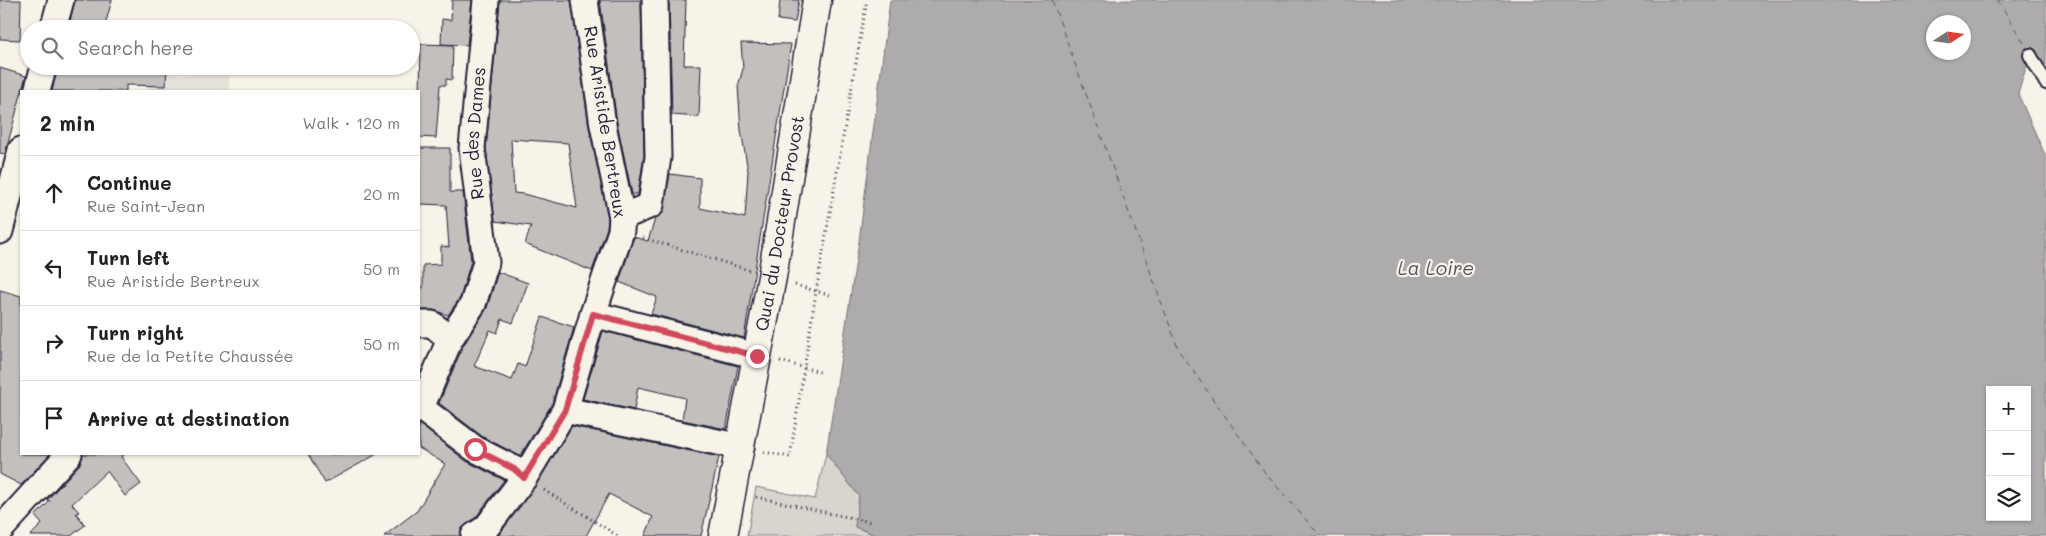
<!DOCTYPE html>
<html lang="en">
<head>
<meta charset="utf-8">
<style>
	:root { --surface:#fff; --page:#f2f2f2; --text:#202124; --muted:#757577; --line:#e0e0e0 }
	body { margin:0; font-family:Mali,sans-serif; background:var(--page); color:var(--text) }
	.controls { position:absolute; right:15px; bottom:15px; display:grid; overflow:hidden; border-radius:0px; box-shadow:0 1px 4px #0004 }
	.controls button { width:45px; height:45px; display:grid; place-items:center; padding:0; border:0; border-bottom:1px solid var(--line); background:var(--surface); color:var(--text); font:25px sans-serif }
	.compass { position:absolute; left:1926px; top:15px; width:45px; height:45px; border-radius:50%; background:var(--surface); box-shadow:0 1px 4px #0004; rotate:78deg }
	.stop { position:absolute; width:15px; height:15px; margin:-11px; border:4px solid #d1495b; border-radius:50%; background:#fff }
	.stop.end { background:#d1495b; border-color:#fff; box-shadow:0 1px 5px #0008 }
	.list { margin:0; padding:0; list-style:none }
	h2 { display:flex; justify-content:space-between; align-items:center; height:65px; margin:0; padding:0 20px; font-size:21px }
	h2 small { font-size:16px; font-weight:400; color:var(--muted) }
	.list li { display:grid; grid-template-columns:32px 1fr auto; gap:15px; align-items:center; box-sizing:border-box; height:75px; padding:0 20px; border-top:1px solid var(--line) }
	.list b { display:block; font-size:19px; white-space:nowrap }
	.list p { margin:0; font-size:16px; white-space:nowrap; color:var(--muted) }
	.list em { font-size:16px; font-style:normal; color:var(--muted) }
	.icon { flex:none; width:28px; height:28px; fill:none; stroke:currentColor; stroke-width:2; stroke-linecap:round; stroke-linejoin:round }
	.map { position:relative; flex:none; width:2046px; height:536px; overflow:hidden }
	.search { position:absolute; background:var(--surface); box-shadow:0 1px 4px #0004; left:20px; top:20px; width:400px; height:55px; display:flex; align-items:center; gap:12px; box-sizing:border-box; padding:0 18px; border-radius:28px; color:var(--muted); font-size:19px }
	.panel { position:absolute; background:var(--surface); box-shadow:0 1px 4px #0004; left:20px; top:90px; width:400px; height:365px; border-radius:0px }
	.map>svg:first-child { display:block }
	.built { fill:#e7e3db }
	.green { fill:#d8d5cf; stroke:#7d7c85 }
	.water { fill:#aeabad; stroke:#76747f; fill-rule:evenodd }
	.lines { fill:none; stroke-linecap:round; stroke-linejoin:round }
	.ferry { stroke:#535263; stroke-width:1; stroke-dasharray:6 5; stroke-linecap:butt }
	.building { fill:#c2bfbd; stroke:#22223b; fill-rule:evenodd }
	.lane-casing { stroke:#22223b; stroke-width:16 }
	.street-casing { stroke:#22223b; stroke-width:29 }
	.secondary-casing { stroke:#22223b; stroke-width:31 }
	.path { stroke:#22223b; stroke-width:3; stroke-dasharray:1 4; stroke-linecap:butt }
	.lane { stroke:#f7f3e8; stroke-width:12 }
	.street { stroke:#f7f3e8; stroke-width:25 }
	.secondary { stroke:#f7f3e8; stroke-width:28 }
	.route { stroke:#d1495b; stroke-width:6 }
	.labels { text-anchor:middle; stroke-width:4.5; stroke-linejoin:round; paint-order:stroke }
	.street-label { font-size:18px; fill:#22223b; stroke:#f7f3e8 }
	.water-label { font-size:19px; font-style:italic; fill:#535263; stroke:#f7f3e8 }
</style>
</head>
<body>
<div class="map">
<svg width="2046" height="536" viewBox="0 0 2046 536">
	<rect width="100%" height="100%" fill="#f7f3e8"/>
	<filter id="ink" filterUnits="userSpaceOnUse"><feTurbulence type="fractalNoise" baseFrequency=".02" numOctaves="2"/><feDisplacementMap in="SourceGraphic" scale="10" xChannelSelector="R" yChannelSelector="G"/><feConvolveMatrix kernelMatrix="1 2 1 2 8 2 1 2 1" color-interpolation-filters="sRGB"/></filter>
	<g filter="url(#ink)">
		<path class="built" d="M149 73 229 76V91H149Z"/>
		<path class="green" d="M826 454 859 496 855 527 878 536H747L756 487 815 499Z"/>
		<path class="water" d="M890 0H2046V65L2030 55 2018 94 2046 157V536H878L855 527 859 496 826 454 859 241ZM1934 22H1964V52H1934ZM1990 390H2027V517H1990Z"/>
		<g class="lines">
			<path class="ferry" d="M1052 0 1179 351 1266 474 1320 536
				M1998 0 2028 50"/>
		</g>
		<path class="building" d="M0 0H21L20 40 0 39Z
			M75 0H112L104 29H68Z
			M452 0H472L467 45 441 44 442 19 451 20Z
			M500 0H571L589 127 608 218 607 228 592 271 525 244 531 226 495 221 486 148ZM511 139 568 143 577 208 523 194 514 193Z
			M600 0H641L644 156 638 194H632L617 123Z
			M669 0H686L684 65H701L699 117 672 115Z
			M780 0H799L795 22 778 20Z
			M741 43 791 44 744 338 651 314 657 297 619 282 634 237 648 241 655 219 663 213 670 174 700 178V208L745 218 748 171 741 130 738 86 743 69Z
			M421 44 453 45 452 80 446 79V85H440L436 138 419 137Z
			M58 66H167L166 86 126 85V91H52Z
			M0 68 26 76 5 154 0 153Z
			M420 148H450V192H463L471 261 460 298 448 315 433 310H419V288H423V265L441 264V246L449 247 446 205 420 204Z
			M498 272 528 283 513 323 502 319 497 333 490 330 474 366 512 380 518 364 525 367 542 317 574 327 552 404 520 456 483 437 439 403 463 346 487 308Z
			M0 290 21 296V454H50L21 485 0 474Z
			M603 331 738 366 726 429 682 420 685 398 638 387 634 410 583 399Z
			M419 424 466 461 504 480 476 517 461 529 460 536H384L417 511 445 464 419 448Z
			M572 426 719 457 701 536H645L653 517 609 494 586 536H498L536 485Z
			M83 454H125L121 457 141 484 125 496 107 471 72 504 79 512 76 513 85 525 71 536H30L42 524 35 516 50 501 47 500 80 464Z
			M308 454H377L325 483Z"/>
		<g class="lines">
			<defs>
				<path id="lane" d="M2030 55 2046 83"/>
				<g id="street">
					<path d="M53 29 61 0"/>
					<path d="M37 91 44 66"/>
					<path d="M622 217 651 205 658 157 655 0"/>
					<path d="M0 231 21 150"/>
					<path d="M593 314 757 356"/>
					<path id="s1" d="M419 324H432L450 339 473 304 486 262 472 148 486 0"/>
					<path d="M450 339 421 408 475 449 514 469 524 478"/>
					<path d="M565 410 741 447"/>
					<path d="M0 530 69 454"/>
					<path d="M474 536 486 528 524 478 565 410 593 314 621 231 622 217 603 125 585 0"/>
				</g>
				<g id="secondary">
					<path id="s2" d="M723 536 772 277 817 0"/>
				</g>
			</defs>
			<use href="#lane" class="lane-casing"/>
			<use href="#street" class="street-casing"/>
			<use href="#secondary" class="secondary-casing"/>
			<path class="path" d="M643 238 749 270
				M795 285 833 296
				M780 361 820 372
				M764 452 790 457 816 292 867 0
				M544 490 618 536
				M756 497 870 522"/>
			<use href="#lane" class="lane"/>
			<use href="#street" class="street"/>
			<use href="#secondary" class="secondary"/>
		</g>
	</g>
	<g class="lines" filter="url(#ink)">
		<path class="route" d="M475 449 514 469 524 478 565 410 593 314 757 356"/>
	</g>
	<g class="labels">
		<g class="street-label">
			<text transform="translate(605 122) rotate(81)" y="6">Rue Aristide Bertreux</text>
			<text dy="6" stroke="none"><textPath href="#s1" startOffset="252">Rue des Dames</textPath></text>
			<text dy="6" stroke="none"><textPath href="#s2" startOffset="318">Quai du Docteur Provost</textPath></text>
		</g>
		<g class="water-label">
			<text x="1436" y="275">La Loire</text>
		</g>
	</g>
</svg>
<div class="controls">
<button>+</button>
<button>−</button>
<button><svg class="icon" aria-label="layers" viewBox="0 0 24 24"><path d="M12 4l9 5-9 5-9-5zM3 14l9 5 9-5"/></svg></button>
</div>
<svg class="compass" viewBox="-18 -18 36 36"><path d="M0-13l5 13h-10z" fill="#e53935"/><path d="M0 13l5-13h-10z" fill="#757577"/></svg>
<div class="stop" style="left:475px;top:449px"></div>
<div class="stop end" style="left:757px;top:356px"></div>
<div class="search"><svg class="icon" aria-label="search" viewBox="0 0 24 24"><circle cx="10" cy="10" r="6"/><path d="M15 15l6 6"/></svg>Search here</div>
<section class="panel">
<h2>2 min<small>Walk · 120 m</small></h2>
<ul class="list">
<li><svg class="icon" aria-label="ahead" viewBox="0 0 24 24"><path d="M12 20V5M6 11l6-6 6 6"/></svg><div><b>Continue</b><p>Rue Saint-Jean</p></div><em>20 m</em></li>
<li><svg class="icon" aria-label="left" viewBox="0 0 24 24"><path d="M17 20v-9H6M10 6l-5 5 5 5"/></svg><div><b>Turn left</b><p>Rue Aristide Bertreux</p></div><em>50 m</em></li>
<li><svg class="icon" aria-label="right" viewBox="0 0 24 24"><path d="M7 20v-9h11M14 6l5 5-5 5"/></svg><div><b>Turn right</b><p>Rue de la Petite Chaussée</p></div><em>50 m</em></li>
<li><svg class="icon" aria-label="arrive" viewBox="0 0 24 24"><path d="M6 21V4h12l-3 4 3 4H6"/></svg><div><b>Arrive at destination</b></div></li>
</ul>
</section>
</div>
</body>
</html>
